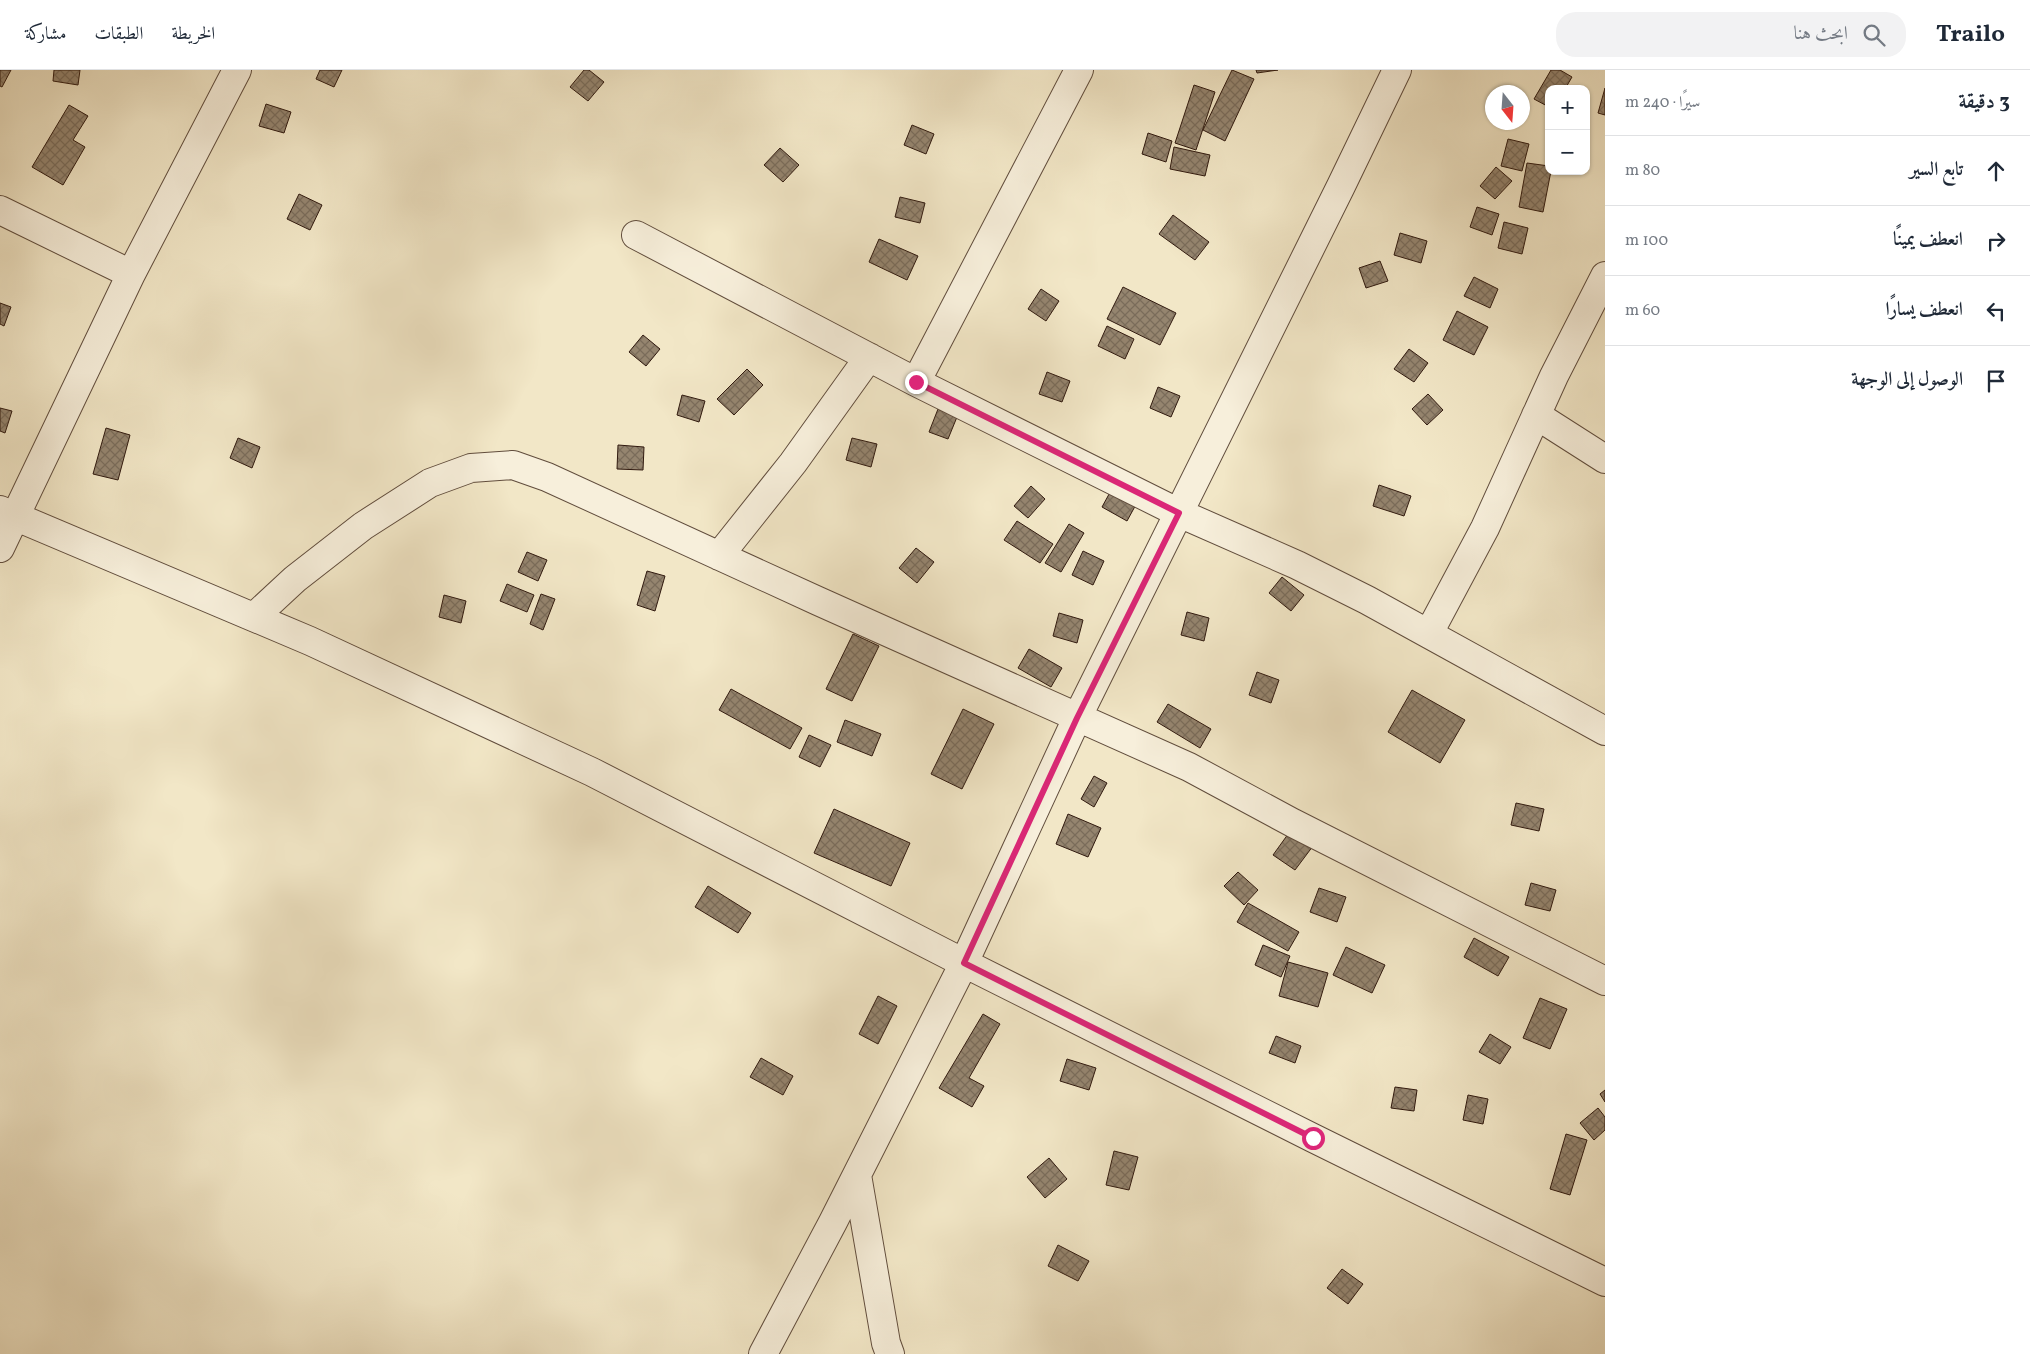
<!DOCTYPE html>
<html lang="ar">
<head>
<meta charset="utf-8">
<style>
	:root { --surface:#fff; --page:#f2f2f3; --text:#1f2937; --muted:#747a83; --line:#e0e1e3 }
	body { margin:0; font-family:Vollkorn,Amiri,serif; background:var(--page); color:var(--text); direction:rtl }
	.controls { position:absolute; right:15px; top:15px; display:grid; overflow:hidden; border-radius:10px; box-shadow:0 1px 4px #0004 }
	.controls button { width:45px; height:45px; display:grid; place-items:center; padding:0; border:0; border-bottom:1px solid var(--line); background:var(--surface); color:var(--text); font:25px sans-serif }
	.compass { position:absolute; left:1485px; top:15px; width:45px; height:45px; border-radius:50%; background:var(--surface); box-shadow:0 1px 4px #0004; rotate:163deg }
	.stop { position:absolute; width:15px; height:15px; margin:-11px; border:4px solid #db2777; border-radius:50%; background:#fff }
	.stop.end { background:#db2777; border-color:#fff; box-shadow:0 1px 5px #0008 }
	.list { margin:0; padding:0; list-style:none }
	h2 { display:flex; justify-content:space-between; align-items:center; height:65px; margin:0; padding:0 20px; font-size:21px }
	h2 small { font-size:16px; font-weight:400; color:var(--muted) }
	.list li { display:grid; grid-template-columns:32px 1fr auto; gap:15px; align-items:center; box-sizing:border-box; height:70px; padding:0 20px; border-top:1px solid var(--line) }
	.list b { display:block; font-size:19px; white-space:nowrap }
	.list em { font-size:16px; font-style:normal; color:var(--muted) }
	.icon { flex:none; width:28px; height:28px; fill:none; stroke:currentColor; stroke-width:2; stroke-linecap:round; stroke-linejoin:round }
	.map { position:relative; flex:none; width:1605px; height:1284px; overflow:hidden; direction:ltr }
	header { display:flex; align-items:center; gap:30px; box-sizing:border-box; height:70px; padding:0 25px; background:var(--surface); border-bottom:1px solid var(--line) }
	header strong { font-size:24px }
	nav { display:flex; gap:28px; margin-inline-start:auto; font-size:18px }
	.search { width:350px; height:45px; background:var(--page); display:flex; align-items:center; gap:12px; box-sizing:border-box; padding:0 18px; border-radius:20px; color:var(--muted); font-size:19px }
	main { display:flex }
	aside { flex:1; background:var(--surface) }
	.map>svg:first-child { display:block }
	.building { fill:url(#building-cross-hatch); stroke:#311a0f }
	.lines { fill:none; stroke-linecap:round; stroke-linejoin:round }
	.minor-casing { stroke:#614d3d; stroke-width:30 }
	.minor { stroke:#f7efdb; stroke-width:28 }
	.route { stroke:#db2777; stroke-width:6 }
</style>
</head>
<body>
<header>
<strong>Trailo</strong>
<div class="search"><svg class="icon" aria-label="search" viewBox="0 0 24 24"><circle cx="10" cy="10" r="6"/><path d="M15 15l6 6"/></svg>ابحث هنا</div>
<nav><a>الخريطة</a><a>الطبقات</a><a>مشاركة</a></nav>
</header>
<main>
<aside>
<h2>3 دقيقة<small>سيرًا · 240 m</small></h2>
<ul class="list">
<li><svg class="icon" aria-label="ahead" viewBox="0 0 24 24"><path d="M12 20V5M6 11l6-6 6 6"/></svg><div><b>تابع السير</b></div><em>80 m</em></li>
<li><svg class="icon" aria-label="right" viewBox="0 0 24 24"><path d="M7 20v-9h11M14 6l5 5-5 5"/></svg><div><b>انعطف يمينًا</b></div><em>100 m</em></li>
<li><svg class="icon" aria-label="left" viewBox="0 0 24 24"><path d="M17 20v-9H6M10 6l-5 5 5 5"/></svg><div><b>انعطف يسارًا</b></div><em>60 m</em></li>
<li><svg class="icon" aria-label="arrive" viewBox="0 0 24 24"><path d="M6 21V4h12l-3 4 3 4H6"/></svg><div><b>الوصول إلى الوجهة</b></div></li>
</ul>
</aside>
<div class="map">
<svg width="1605" height="1284" viewBox="0 0 1605 1284">
	<defs>
		<pattern id="building-cross-hatch" width="8" height="8" patternUnits="userSpaceOnUse" patternTransform="scale(1.25)"><rect width="8" height="8" fill="#95856f"/><path d="M0 0l8 8M0 8l8-8" fill="none" stroke="#7a6c5a"/></pattern>
	</defs>
	<rect width="100%" height="100%" fill="#f2e7c7"/>
	<filter id="stains"><feTurbulence type="fractalNoise" baseFrequency=".004" numOctaves="4"/><feColorMatrix values="0 0 0 0 .2 0 0 0 0 .09 0 0 0 0 .02 0 0 0 .5 -.17"/></filter>
	<radialGradient id="worn" r=".72"><stop offset=".6" stop-color="#630" stop-opacity="0"/><stop offset="1" stop-color="#630" stop-opacity=".3"/></radialGradient>
	<path class="building" d="M0 0H11L2 17 0 16Z
		M54 0H80L78 15 53 11Z
		M320 0H342L334 17 316 9Z
		M584 0H589L604 12 588 31 570 17Z
		M1232 0 1254 9 1225 71 1203 60Z
		M1256 0H1278L1257 3Z
		M1551 0H1560L1572 7 1565 19H1549V37L1534 29Z
		M1194 15 1215 22 1196 80 1175 73Z
		M1605 18V45L1598 43Z
		M266 34 291 42 284 63 259 56Z
		M69 35 88 46 73 70 85 77 63 115 32 97Z
		M912 55 934 64 926 84 904 75Z
		M1148 63 1172 71 1166 92 1142 84Z
		M1508 69 1529 74 1522 101 1501 96Z
		M1174 77 1210 85 1205 106 1170 99Z
		M780 78 799 95 783 112 764 95Z
		M1527 93 1549 96V101H1551L1543 142 1519 137Z
		M1496 97 1512 111 1495 129 1480 116Z
		M299 124 322 135 310 160 287 149Z
		M900 127 925 133 920 153 895 147Z
		M1477 137 1499 144 1492 165 1470 157Z
		M1173 145 1209 172 1195 190 1159 164Z
		M1504 152 1528 158 1522 184 1498 178Z
		M1400 163 1427 171 1421 193 1394 185Z
		M879 169 918 186 907 210 869 192Z
		M1380 191 1388 211 1366 218 1359 198Z
		M1474 207 1498 219 1490 238 1464 226Z
		M1123 217 1176 243 1160 275 1107 249Z
		M1041 219 1059 231 1046 251 1028 239Z
		M0 233 11 237 4 256 0 254Z
		M1457 241 1488 257 1474 285 1443 270Z
		M1107 256 1134 269 1125 289 1098 276Z
		M643 265 660 279 646 296 629 282Z
		M1409 279 1428 293 1414 312 1394 299Z
		M747 299 763 315 734 345 717 329Z
		M1047 302 1070 311 1062 332 1039 324Z
		M1158 317 1180 326 1171 347 1150 338Z
		M1428 324 1443 340 1427 355 1412 339Z
		M682 325 705 331 699 352 677 345Z
		M0 338 12 341 5 363 0 361Z
		M938 339 957 347 948 369 929 362Z
		M106 358 130 365 118 410 93 404Z
		M238 368 260 377 252 398 230 388Z
		M852 368 877 374 871 397 846 390Z
		M618 375 644 377 643 400 617 399Z
		M1114 415 1139 429 1127 451 1102 437Z
		M1379 415 1411 426 1404 446 1373 436Z
		M1031 416 1045 429 1028 448 1014 436Z
		M1017 451 1053 474 1040 493 1004 470Z
		M1069 454 1084 463 1061 502 1045 493Z
		M916 478 934 492 917 513 899 498Z
		M1083 481 1104 491 1093 515 1072 505Z
		M527 482 547 490 538 511 518 502Z
		M647 501 665 506 655 541 637 535Z
		M1282 507 1304 525 1291 541 1269 523Z
		M507 514 534 525 527 542 500 531Z
		M541 524 555 529 543 560 530 554Z
		M444 525 466 531 461 553 439 547Z
		M1187 542 1209 548 1204 571 1181 565Z
		M1059 543 1083 550 1077 573 1053 566Z
		M853 564 879 576 852 631 826 619Z
		M1029 579 1062 598 1051 617 1018 598Z
		M1257 602 1279 610 1271 633 1249 625Z
		M731 619 802 658 790 679 719 640Z
		M1412 620 1465 650 1440 693 1388 662Z
		M1168 634 1211 659 1200 678 1157 652Z
		M963 639 994 654 962 719 931 704Z
		M845 650 881 664 872 686 837 672Z
		M809 665 831 675 820 697 799 687Z
		M1094 706 1107 713 1094 737 1081 729Z
		M1516 733 1544 739 1539 761 1511 755Z
		M834 739 910 773 891 816 814 783Z
		M1068 744 1101 758 1088 787 1056 774Z
		M1291 760 1313 776 1295 800 1273 785Z
		M1238 802 1258 820 1244 835 1224 816Z
		M1531 813 1556 820 1550 841 1525 835Z
		M708 816 751 843 738 863 695 837Z
		M1319 818 1346 827 1337 852 1310 842Z
		M1248 833 1299 862 1288 881 1237 852Z
		M1474 868 1509 887 1498 906 1464 887Z
		M1263 875 1290 886 1281 907 1255 895Z
		M1346 877 1385 895 1372 923 1333 905Z
		M1288 892 1328 903 1318 937 1279 926Z
		M878 926 897 936 878 974 859 964Z
		M1540 928 1567 939 1550 979 1523 968Z
		M983 944 1000 954 969 1008 984 1016 972 1037 939 1018Z
		M1490 964 1511 977 1500 994 1479 982Z
		M1276 966 1301 976 1295 993 1269 983Z
		M761 988 793 1006 783 1025 750 1007Z
		M1067 989 1096 998 1089 1020 1060 1011Z
		M1395 1017 1417 1020 1414 1041 1391 1038Z
		M1605 1020V1032L1600 1024Z
		M1468 1025 1488 1029 1483 1054 1463 1050Z
		M1598 1038 1605 1047V1060L1594 1070 1580 1053Z
		M1566 1064 1587 1070 1570 1125 1550 1119Z
		M1114 1081 1138 1087 1129 1120 1106 1115Z
		M1049 1088 1067 1109 1045 1128 1027 1107Z
		M1058 1175 1089 1191 1078 1211 1048 1196Z
		M1342 1199 1363 1214 1348 1234 1327 1218Z"/>
	<g class="lines">
		<defs>
			<path id="minor" d="M0 140 131 204
				M636 165 916 312 1179 443 1297 495 1367 530 1605 661
				M916 312 1079 0
				M1536 345 1605 389
				M0 440 310 571 592 702 964 893 1313 1068 1605 1212
				M0 478 131 204 237 0
				M719 486 793 393 869 287
				M254 547 295 509 363 456 430 413 471 398 513 395 547 407 818 531 1189 697 1293 753 1605 911
				M1429 563 1485 458 1554 306 1605 206
				M857 1105 886 1273 890 1284
				M763 1284 833 1152 964 893 1077 648 1341 116 1397 0"/>
		</defs>
		<use href="#minor" class="minor-casing"/>
		<use href="#minor" class="minor"/>
	</g>
	<g class="lines">
		<path class="route" d="M916 312 1179 443 1077 648 964 893 1313 1068"/>
	</g>
	<rect width="100%" height="100%" filter="url(#stains)"/>
	<rect width="100%" height="100%" fill="url(#worn)"/>
</svg>
<div class="controls">
<button>+</button>
<button>−</button>
</div>
<svg class="compass" viewBox="-18 -18 36 36"><path d="M0-13l5 13h-10z" fill="#e53935"/><path d="M0 13l5-13h-10z" fill="#747a83"/></svg>
<div class="stop" style="left:1313px;top:1068px"></div>
<div class="stop end" style="left:916px;top:312px"></div>
</div>
</main>
</body>
</html>
